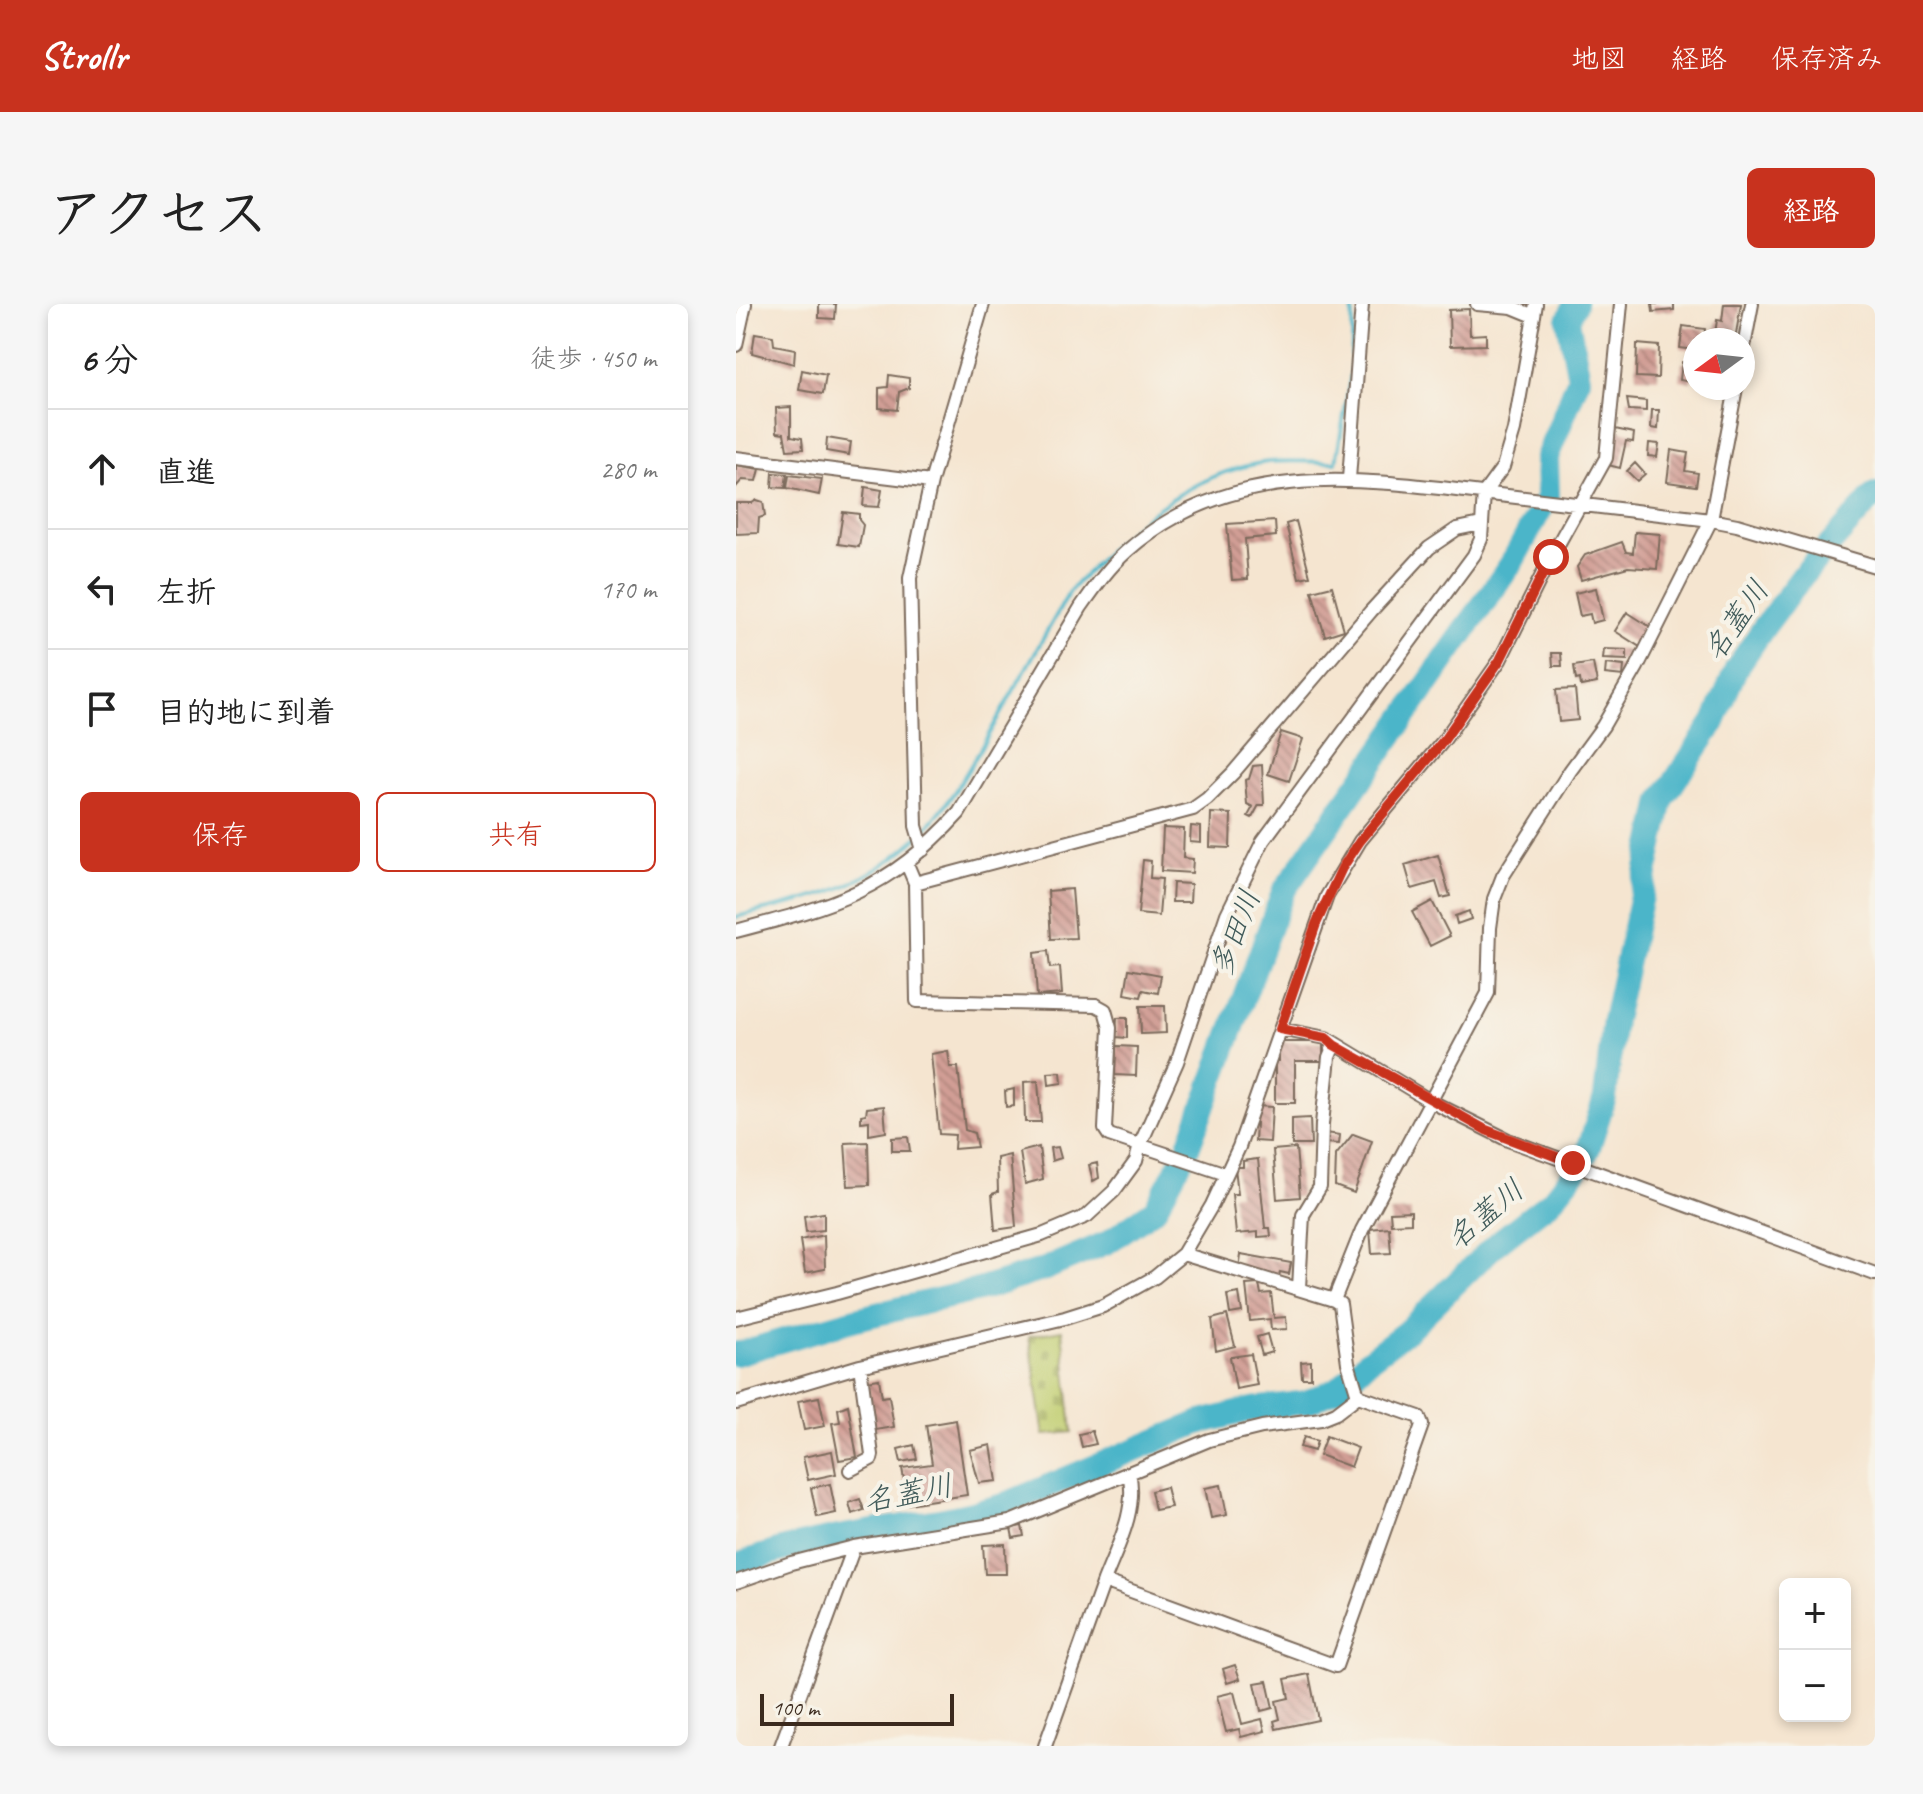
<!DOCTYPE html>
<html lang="ja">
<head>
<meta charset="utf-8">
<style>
	:root { --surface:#fff; --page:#f6f6f6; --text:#222; --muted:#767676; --line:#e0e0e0; --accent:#c8321e }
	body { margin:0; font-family:Caveat,"Klee One",sans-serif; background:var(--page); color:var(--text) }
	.controls { position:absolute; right:24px; bottom:24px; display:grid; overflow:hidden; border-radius:12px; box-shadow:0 4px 12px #0003 }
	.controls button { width:72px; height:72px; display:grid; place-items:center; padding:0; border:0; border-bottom:2px solid var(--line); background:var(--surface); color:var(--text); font:40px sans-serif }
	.compass { position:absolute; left:947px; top:24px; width:72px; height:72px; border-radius:50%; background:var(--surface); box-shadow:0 4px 12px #0003; rotate:255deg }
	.scale { position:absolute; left:24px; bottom:20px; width:194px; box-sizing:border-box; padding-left:8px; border:4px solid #3b2a1e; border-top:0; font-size:22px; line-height:28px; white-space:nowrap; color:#3b2a1e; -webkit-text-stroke:6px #f7f3e8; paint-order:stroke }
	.stop { position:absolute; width:24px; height:24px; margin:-18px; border:6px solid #c8321e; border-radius:50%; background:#fff }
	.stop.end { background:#c8321e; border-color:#fff; box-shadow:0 2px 8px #0008 }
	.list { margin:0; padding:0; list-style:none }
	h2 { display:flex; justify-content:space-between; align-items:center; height:104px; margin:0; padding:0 32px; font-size:34px }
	h2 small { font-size:26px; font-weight:400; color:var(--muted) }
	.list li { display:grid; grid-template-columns:52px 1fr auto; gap:24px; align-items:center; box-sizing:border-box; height:120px; padding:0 32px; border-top:2px solid var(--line) }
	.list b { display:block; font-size:30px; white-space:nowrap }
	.list em { font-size:26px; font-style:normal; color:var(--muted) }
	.actions { display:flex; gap:16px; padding:24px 32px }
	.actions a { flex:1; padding:18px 0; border:2px solid var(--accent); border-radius:12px; text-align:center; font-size:28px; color:var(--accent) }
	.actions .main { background:var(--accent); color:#fff }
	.icon { flex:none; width:44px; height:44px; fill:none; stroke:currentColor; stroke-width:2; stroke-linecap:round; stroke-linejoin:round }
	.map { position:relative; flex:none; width:1139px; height:1442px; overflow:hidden; border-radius:12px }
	header { display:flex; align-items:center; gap:48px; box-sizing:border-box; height:112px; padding:0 40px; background:var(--accent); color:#fff }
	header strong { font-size:38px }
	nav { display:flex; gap:44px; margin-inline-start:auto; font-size:28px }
	.intro { display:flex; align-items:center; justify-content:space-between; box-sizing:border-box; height:192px; padding:0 48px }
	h1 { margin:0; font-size:56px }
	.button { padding:20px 36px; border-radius:12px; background:var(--accent); color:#fff; font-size:28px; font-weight:700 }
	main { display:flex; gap:48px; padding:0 48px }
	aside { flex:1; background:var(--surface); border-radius:12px; box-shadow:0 4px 12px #0003 }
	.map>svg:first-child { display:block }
	.cemetery { fill:url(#cemetery-stones); stroke:#7e7c46; stroke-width:2 }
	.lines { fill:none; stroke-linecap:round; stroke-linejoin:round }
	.stream { stroke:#4cb5c9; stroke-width:4 }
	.river { stroke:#4cb5c9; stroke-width:24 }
	.building { fill:url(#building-back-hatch) }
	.minor-casing { stroke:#7c6b5c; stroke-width:16 }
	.minor { stroke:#fff; stroke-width:12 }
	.route { stroke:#c8321e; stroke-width:10 }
	.labels { text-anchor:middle; stroke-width:8; stroke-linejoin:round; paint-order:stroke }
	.water-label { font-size:30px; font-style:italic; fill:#415b5a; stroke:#f7f3e8 }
</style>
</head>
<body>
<header>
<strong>Strollr</strong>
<nav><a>地図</a><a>経路</a><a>保存済み</a></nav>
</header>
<div class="intro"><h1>アクセス</h1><a class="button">経路</a></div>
<main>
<aside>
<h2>6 分<small>徒歩 · 450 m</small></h2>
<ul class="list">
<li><svg class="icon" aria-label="ahead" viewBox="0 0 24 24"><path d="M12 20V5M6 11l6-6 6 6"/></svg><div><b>直進</b></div><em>280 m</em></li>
<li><svg class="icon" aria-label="left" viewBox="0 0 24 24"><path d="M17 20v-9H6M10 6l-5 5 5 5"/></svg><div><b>左折</b></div><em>170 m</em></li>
<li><svg class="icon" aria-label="arrive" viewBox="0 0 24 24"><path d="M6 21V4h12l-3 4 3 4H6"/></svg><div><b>目的地に到着</b></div></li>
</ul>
<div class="actions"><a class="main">保存</a><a>共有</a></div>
</aside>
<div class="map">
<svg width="1139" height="1442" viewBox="0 0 1139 1442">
	<defs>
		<pattern id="cemetery-stones" width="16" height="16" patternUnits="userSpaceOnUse" patternTransform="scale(2)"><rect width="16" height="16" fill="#c0cd6e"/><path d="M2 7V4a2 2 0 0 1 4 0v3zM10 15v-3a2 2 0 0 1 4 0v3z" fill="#a6b05f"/></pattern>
		<pattern id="building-back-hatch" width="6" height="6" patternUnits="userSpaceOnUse" patternTransform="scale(2)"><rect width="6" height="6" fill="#d19e95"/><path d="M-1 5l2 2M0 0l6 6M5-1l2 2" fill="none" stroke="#ab8179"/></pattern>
	</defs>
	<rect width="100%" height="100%" fill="#f7f3e8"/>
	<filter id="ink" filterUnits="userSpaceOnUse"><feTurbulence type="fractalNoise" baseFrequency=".0125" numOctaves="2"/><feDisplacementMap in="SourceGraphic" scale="16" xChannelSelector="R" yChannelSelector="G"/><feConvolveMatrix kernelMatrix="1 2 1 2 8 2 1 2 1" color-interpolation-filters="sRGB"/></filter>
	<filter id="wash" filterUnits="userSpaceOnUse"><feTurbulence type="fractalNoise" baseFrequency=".006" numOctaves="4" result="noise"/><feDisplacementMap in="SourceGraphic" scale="32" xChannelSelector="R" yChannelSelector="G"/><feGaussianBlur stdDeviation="1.8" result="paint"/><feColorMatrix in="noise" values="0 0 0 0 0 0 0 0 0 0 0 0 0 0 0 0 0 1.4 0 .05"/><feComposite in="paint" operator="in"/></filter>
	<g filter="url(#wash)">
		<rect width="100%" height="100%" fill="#f5e5d0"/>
		<path class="cemetery" d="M326 1026 336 1128 308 1131 293 1032Z"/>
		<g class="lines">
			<path class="stream" d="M0 613C37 603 76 597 111 581 193 543 220 488 262 414 286 371 310 329 334 287 386 229 451 168 532 158 554 156 578 158 600 158L615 70 617 0"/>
			<path class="river" d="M0 1050 120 1015 246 985 309 965 372 938 419 905 452 844 547 588 775 260 812 192 811 153 843 74 832 16 839 0
				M0 1262C84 1226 180 1227 267 1201L462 1119 517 1105 571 1098 603 1084 634 1055 671 1027 760 940 815 897 841 865 852 846 869 793 878 716 926 496 978 418 1000 365 1029 322 1068 270 1139 190"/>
		</g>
		<g id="blocks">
			<path class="building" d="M83 0H100L99 15 83 14Z
				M916 0H938V6L917 8Z
				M988 0H1005L999 36H978L981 16 986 17Z
				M733 5 734 31 750 30V41L714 42 713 6Z
				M947 22 969 25 968 36H959V46L944 44Z
				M19 29 37 32 38 41 59 45 58 60 16 49Z
				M901 40 923 42 922 74 900 73Z
				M946 58 958 59 955 78 944 76Z
				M66 66 90 71 87 90 63 86Z
				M153 71 173 74V84L163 88 161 106 143 104V84L152 83Z
				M891 95 910 97V107L893 106Z
				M55 103V132L66 134 67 145 51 146 48 129 41 128 40 104Z
				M916 106H923L922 125 915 124Z
				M879 125 898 129 897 138 890 137 884 164 872 161Z
				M91 134 115 138 113 151 90 147Z
				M913 139 923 140 921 153 912 152Z
				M935 146 952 149 949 167 962 169 960 182 931 178Z
				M899 159 909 170 901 177 891 167Z
				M0 161 24 165 21 177 6 176 0 183Z
				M37 169 51 170 49 184 36 183Z
				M53 171 86 175 83 191 51 184Z
				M129 183 146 186 143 203 127 202Z
				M21 196 27 198 29 212 23 214 22 229 0 230V199H16Z
				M107 208 123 210V216L127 221 123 243 102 240Z
				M539 217 540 232 509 235 512 275 496 276 491 220Z
				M560 217 574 272 563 274 550 220Z
				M899 228 924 230 921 265 892 263 845 276 841 263 849 251 886 238 890 248 897 249Z
				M596 282 608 326 589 332 576 287Z
				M860 284 867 316 856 319 854 310 844 312 839 289Z
				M891 308 916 324 904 343 879 327Z
				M868 345 891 346V356L867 355Z
				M816 349H825L826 362H817Z
				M857 359 861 379 845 382 844 375 840 376 838 362Z
				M870 360 888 362 887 372 869 370Z
				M839 385 842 416 823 418 820 386Z
				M545 428 567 435 553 477 532 470Z
				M526 461 528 501H523L516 514 512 512 517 503 511 500 509 476 513 475 517 462Z
				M475 509 495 510 494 544 474 543Z
				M455 522 465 523V539L454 538Z
				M427 524 448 525 447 554 457 555 456 569 425 567Z
				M702 551 714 592 705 594 700 578 676 585 669 561Z
				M407 556 415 557 414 574 426 575 423 612 402 610Z
				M437 579 455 580 454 598H436Z
				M336 585 340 634 315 635 312 587Z
				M696 597 714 632 694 642 676 608Z
				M733 607 735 615 721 620 719 612Z
				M312 647 314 664 324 663 326 690 301 692 298 649Z
				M393 665 425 671 422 689 407 686 405 693 389 690Z
				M404 702H429L430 729 405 730Z
				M381 714H391V734L380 733Z
				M543 738H587V757H559V799H539V757H543Z
				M380 742 401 743 400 772 379 771Z
				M212 747 214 763H222L229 826 238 829 241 843 218 845 219 831 203 830 195 750Z
				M325 768 326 779 313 781 312 769Z
				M302 777 305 818H289L288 778Z
				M278 785V802L270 803 269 787Z
				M148 802 150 828 133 831V817L125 818V811L130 810 131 804Z
				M521 802 536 803 534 838 519 837Z
				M574 814 575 841H556V815Z
				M590 829 604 831 603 840 589 839Z
				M617 830 636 837 618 889 599 882 600 851Z
				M172 833 174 847H156V834Z
				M132 838 133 881 112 882 109 839Z
				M303 843 307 875 289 880 284 848Z
				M322 843 325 854 316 857 314 844Z
				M560 844 564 893 541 895 537 846Z
				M274 851 280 923 259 926 256 890 262 888 261 854Z
				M522 855 529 924H534L535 932 522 933V928L500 930 496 890H502L499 863H507V857Z
				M361 859 363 874 357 877 353 861Z
				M675 907V919L655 920 654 908Z
				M88 909V926L70 928 68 912Z
				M653 923 655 949 636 950 634 925Z
				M88 931 89 965 69 969 64 936Z
				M505 950 555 959 553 970 544 968 543 973 503 965Z
				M523 980 525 990 535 989 538 1014 550 1013 551 1025 535 1026 534 1015 514 1017 510 981Z
				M503 989 506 1008 494 1010 491 991Z
				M491 1011 499 1042 480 1047 476 1015Z
				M531 1030 536 1048 526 1051 521 1033Z
				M515 1050 521 1081 500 1085 494 1053Z
				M575 1057V1074H566L565 1058Z
				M143 1075 146 1093 153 1092 158 1123 139 1126 131 1077Z
				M83 1093 89 1122 68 1126 62 1097Z
				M112 1101 121 1153 103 1156 96 1119 104 1118 102 1105Z
				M220 1116 231 1191 172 1200 166 1164 196 1160 190 1121Z
				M356 1127 360 1140 346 1143 343 1130Z
				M590 1132 622 1144 615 1163 583 1151Z
				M568 1133 581 1137 578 1147 564 1143Z
				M178 1141 181 1155 165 1158 162 1145Z
				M255 1141 261 1177 243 1179 234 1146Z
				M96 1147 100 1170 72 1176 67 1153Z
				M94 1180 100 1209 81 1213 75 1184Z
				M485 1181 491 1211 475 1214 469 1184Z
				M430 1183 435 1203 419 1206 415 1187Z
				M124 1195 128 1206 116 1210 113 1199Z
				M286 1222 288 1232 277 1234 275 1224Z
				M269 1240 270 1270H249L247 1241Z
				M499 1361 504 1375 491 1379 487 1365Z
				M573 1370 582 1416 540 1425 538 1417 544 1415 540 1397 553 1394 549 1375Z
				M531 1377 537 1404 525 1407 519 1379Z
				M498 1388 506 1420 526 1415 529 1427 505 1433 503 1425 490 1428 481 1392Z"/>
		</g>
	</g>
	<g filter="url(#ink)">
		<use href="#blocks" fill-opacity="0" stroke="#7c6b5c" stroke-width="2"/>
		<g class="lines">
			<defs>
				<path id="minor" d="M741 0 776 3 798 12
					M0 41 9 0
					M1007 48 1016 0
					M0 154 195 178
					M613 175 626 0
					M187 546 180 522 174 274 195 178 247 0
					M171 560 179 579 457 505 471 495 497 469 635 307 693 244 721 225 745 220
					M179 579 181 697 360 701 369 706 374 724 369 825 373 831 490 870
					M0 627C99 601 152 587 223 509L345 303C359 283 373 263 391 247 498 152 634 176 763 191 834 200 905 208 975 216L1001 221 1139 262
					M544 725 590 734 696 798 772 836 1139 970
					M563 984 567 911 584 883 586 820 593 753 598 741
					M598 996 626 926 752 689 754 624 758 595 767 572 834 467 867 422 901 363 975 216 1000 84
					M0 1014 101 989 306 931 351 912 378 887 400 857 404 841 441 758 491 610 527 537 738 251 745 235 748 189 767 163 778 126 800 0
					M0 1099 124 1062 329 1014 367 1002 419 973 447 950 476 901 503 843 591 592 624 537 708 436 764 356 815 253 870 154 885 0
					M114 1166 135 1155 136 1151 124 1062
					M368 1277C381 1243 402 1206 393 1169
					M0 1278 55 1259 118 1243 274 1218 473 1136 526 1123 585 1115 600 1109 622 1092
					M45 1442 118 1243
					M309 1442 368 1277 600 1362 686 1121 683 1113 622 1092 612 1059 604 1000 598 996 447 950"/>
			</defs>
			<use href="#minor" class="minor-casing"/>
			<use href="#minor" class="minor"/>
		</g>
	</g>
	<g class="lines" filter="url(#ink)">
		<path class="route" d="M815 253 764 356 708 436 624 537 606 564 580 620 544 725 590 734 598 741 750 826 837 859"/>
	</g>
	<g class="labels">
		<g class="water-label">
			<text transform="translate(1000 316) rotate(-55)" y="10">名蓋川</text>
			<text transform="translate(499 629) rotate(-69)" y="10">多田川</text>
			<text transform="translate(749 910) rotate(-40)" y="10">名蓋川</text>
			<text transform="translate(172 1189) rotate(-11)" y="10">名蓋川</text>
		</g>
	</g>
</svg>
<div class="controls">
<button>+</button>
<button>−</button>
</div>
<svg class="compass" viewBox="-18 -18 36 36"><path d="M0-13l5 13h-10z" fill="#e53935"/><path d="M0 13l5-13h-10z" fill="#767676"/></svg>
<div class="scale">100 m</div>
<div class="stop" style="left:815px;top:253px"></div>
<div class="stop end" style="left:837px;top:859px"></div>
</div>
</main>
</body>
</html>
